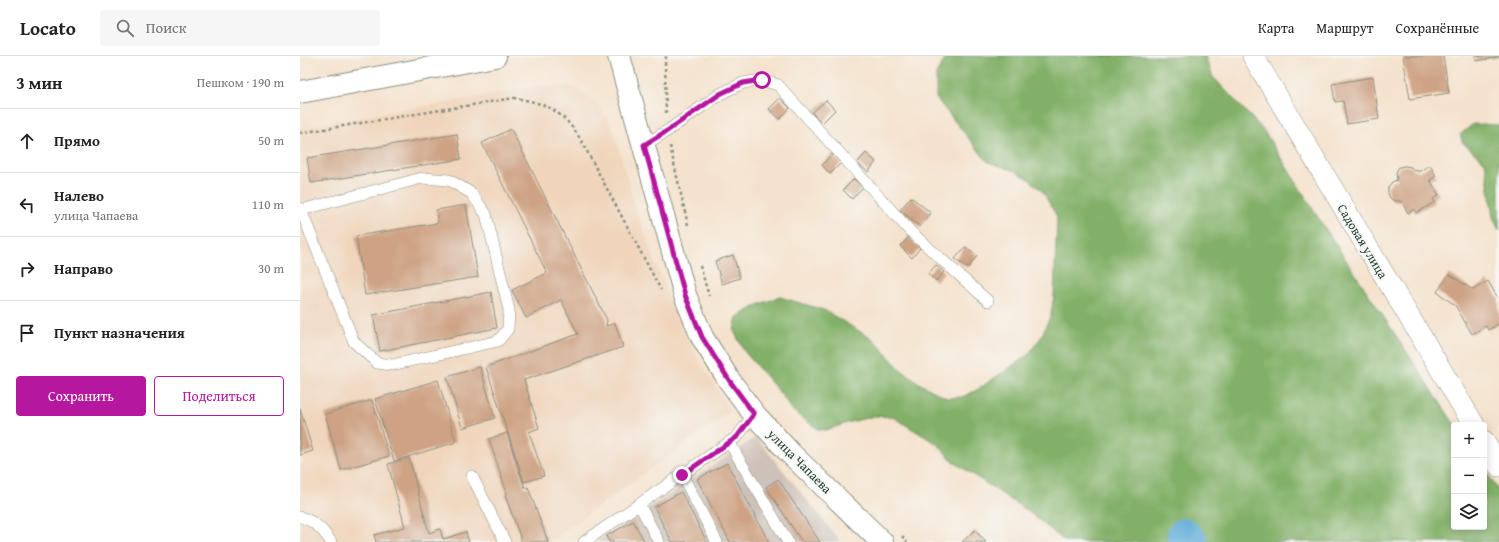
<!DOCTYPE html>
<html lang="ru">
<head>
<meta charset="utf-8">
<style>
	:root { --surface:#fff; --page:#f6f6f6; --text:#222; --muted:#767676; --line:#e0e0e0; --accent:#b5179e }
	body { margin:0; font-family:"Gentium Book Plus",serif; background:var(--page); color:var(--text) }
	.controls { position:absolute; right:12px; bottom:12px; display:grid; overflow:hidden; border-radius:4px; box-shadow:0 2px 10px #0003 }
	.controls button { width:36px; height:36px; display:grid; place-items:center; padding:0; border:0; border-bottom:1px solid var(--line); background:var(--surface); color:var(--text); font:20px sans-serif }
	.stop { position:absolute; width:12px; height:12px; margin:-9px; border:3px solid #b5179e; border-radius:50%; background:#fff }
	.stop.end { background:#b5179e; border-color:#fff; box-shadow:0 1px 4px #0008 }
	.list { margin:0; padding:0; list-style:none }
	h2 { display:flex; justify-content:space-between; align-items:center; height:52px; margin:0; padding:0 16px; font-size:17px }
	h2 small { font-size:13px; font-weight:400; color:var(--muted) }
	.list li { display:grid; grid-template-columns:26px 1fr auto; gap:12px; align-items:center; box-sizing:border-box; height:64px; padding:0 16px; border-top:1px solid var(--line) }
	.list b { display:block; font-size:15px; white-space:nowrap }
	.list p { margin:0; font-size:13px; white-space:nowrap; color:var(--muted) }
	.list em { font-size:13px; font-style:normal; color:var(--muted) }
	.actions { display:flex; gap:8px; padding:12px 16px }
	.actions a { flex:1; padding:9px 0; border:1px solid var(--accent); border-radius:4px; text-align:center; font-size:14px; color:var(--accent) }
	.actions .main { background:var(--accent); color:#fff }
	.icon { flex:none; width:22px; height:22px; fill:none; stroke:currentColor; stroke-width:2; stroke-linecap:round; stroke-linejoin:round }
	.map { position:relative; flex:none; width:1199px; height:486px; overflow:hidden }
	header { display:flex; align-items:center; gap:24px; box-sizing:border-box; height:56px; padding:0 20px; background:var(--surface); border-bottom:1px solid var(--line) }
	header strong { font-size:19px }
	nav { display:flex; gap:22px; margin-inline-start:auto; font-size:14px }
	.search { width:280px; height:36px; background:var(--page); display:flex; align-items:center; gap:10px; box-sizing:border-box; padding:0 14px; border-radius:4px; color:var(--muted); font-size:15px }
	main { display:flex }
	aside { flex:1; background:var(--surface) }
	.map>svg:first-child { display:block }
	.built { fill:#f0d5bc }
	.industrial { fill:#cec1b9 }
	.forest { fill:#82b068; stroke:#50764e }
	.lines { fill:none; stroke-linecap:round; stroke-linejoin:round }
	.river { stroke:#5facd9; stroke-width:34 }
	.building { fill:#cea283 }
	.service-casing { stroke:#8a9080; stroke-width:12 }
	.minor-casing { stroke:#8a9080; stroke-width:22 }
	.tertiary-casing { stroke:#8a9080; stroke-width:24 }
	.path { stroke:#8a9080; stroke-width:2.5; stroke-dasharray:3 3; stroke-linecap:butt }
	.service { stroke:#fff; stroke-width:11 }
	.minor { stroke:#fff; stroke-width:21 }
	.tertiary { stroke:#fff; stroke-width:22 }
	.route { stroke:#b5179e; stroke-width:5 }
	.labels { text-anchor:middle; stroke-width:4; stroke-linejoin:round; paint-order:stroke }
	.street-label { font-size:13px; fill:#1f3d34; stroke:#f6f6f2 }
</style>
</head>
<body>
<header>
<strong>Locato</strong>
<div class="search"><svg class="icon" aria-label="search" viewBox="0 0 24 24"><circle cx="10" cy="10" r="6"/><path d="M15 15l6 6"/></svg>Поиск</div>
<nav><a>Карта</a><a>Маршрут</a><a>Сохранённые</a></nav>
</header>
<main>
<aside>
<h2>3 мин<small>Пешком · 190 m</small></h2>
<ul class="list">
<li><svg class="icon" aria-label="ahead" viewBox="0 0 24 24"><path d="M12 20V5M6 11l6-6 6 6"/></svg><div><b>Прямо</b></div><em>50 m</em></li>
<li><svg class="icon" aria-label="left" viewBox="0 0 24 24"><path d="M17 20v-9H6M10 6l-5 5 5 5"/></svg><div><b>Налево</b><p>улица Чапаева</p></div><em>110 m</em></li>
<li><svg class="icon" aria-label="right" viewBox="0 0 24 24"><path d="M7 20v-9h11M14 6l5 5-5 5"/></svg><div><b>Направо</b></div><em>30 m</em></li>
<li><svg class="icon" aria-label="arrive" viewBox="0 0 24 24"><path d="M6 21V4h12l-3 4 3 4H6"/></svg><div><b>Пункт назначения</b></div></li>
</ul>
<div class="actions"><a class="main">Сохранить</a><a>Поделиться</a></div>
</aside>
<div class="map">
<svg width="1199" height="486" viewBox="0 0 1199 486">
	<rect width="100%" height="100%" fill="#f6f6f2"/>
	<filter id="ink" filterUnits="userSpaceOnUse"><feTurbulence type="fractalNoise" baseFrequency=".025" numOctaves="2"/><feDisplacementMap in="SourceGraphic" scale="8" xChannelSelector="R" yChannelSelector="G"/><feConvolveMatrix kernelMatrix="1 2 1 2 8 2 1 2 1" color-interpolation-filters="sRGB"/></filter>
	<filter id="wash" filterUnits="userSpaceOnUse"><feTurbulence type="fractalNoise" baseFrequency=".012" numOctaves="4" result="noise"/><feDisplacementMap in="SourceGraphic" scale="16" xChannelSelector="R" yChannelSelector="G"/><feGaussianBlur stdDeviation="0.9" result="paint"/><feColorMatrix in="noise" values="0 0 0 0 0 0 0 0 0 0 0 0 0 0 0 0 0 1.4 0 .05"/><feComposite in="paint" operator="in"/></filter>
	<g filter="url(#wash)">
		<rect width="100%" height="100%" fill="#f5e2cc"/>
		<path class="built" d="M246 29 275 31 298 48 313 73 338 160 380 271 430 355 249 486H0V72Z"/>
		<path class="industrial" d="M456 381 541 486H297Z"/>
		<path class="forest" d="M647 0H905L913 21 964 75 1021 166 1155 369H1154V471H1184V413L1199 435V486H766L729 456 654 406 637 388 593 361 574 360 547 367 527 374 518 373 493 355 481 338 444 295 434 275 437 261 460 248 480 241 524 254 574 284 601 314 622 329 647 342 662 341 677 334 728 299 741 281 751 259 754 239 757 161 743 136 729 123 713 114 688 106 636 42V18Z
			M1173 68 1199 69V174L1193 161 1185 106 1163 87 1160 79Z"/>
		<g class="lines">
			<path class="river" d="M884 479 891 486"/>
		</g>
		<g id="blocks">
			<path class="building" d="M1103 0H1143L1149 37 1110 43Z
				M1175 0H1199V1L1176 5Z
				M1073 21 1079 63 1047 68 1043 45 1035 46 1032 28Z
				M480 42 490 52 480 63 469 53Z
				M526 44 535 54 522 67 512 57Z
				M211 73 307 264 306 270 315 267 323 291 224 324 239 372 229 376 244 420 224 426 186 311 278 278 261 244 226 262 212 234 247 217 182 87Z
				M157 78 161 103 11 127 7 102Z
				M566 97 576 106 568 116 557 107Z
				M532 98 541 107 530 118 522 109Z
				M1130 109 1136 120 1130 124 1139 139 1133 143 1135 146 1116 157 1114 153 1108 157 1101 145H1095L1090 142 1088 137V131L1092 126 1097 124 1096 116 1099 111 1105 110 1111 111 1114 115 1117 114 1118 116Z
				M554 123 563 131 552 143 543 134Z
				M611 141 631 157 620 171 600 154Z
				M166 149 178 221 65 239 56 180 138 167 136 154Z
				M609 181 620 192 612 202 600 190Z
				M665 191 677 200 668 212 655 203Z
				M433 199 440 222 422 228 415 205Z
				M636 209 644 216 636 225 628 218Z
				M1149 218 1173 234 1188 225 1199 244V268L1188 274 1186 270 1172 278 1155 249 1137 236Z
				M191 236 197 272 80 295 73 259Z
				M180 311 195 362 162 372 147 321Z
				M138 324 156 386 94 405 75 343Z
				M72 344 89 400 41 414 25 358Z
				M0 353 13 395 0 399Z
				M207 377 225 432 228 431 248 486H222L205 439 207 438 189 383Z
				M109 402 129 477 140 473 143 483 166 476 169 486H76L74 479 105 471 88 408Z
				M427 407 469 486H430L397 423Z
				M478 423 520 486H502L466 431Z
				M381 436 407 486H372L354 451Z
				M333 465 345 486H309L306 480Z
				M675 474 686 486H662Z"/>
		</g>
	</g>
	<g filter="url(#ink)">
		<use href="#blocks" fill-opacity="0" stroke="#8a9080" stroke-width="1"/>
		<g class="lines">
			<defs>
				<path id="service" d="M344 89 367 75 420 38 443 27 462 24 478 29 610 175 688 245
					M0 152 1 154 54 286 77 307 92 309 198 285 208 273 209 254 186 158 171 137 149 124 122 122 1 154
					M429 386 488 486
					M382 419 417 486
					M172 420 205 486
					M339 448 359 486
					M0 461C13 464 24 475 31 486
					M284 486 437 381 454 358"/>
				<path id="minor" d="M953 0 1174 369
					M1184 385 1199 410"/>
				<path id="tertiary" d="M319 0 385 239 402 281 429 324 454 358 490 397 582 486
					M0 36 195 0"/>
			</defs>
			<use href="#service" class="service-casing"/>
			<use href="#minor" class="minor-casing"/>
			<use href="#tertiary" class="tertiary-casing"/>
			<path class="path" d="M366 57 365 3 367 0
				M0 77 214 42C247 47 263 55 281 84L361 234
				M370 90 388 169
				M400 210 409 240
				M602 480 607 486"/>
			<use href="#service" class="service"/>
			<use href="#minor" class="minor"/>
			<use href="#tertiary" class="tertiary"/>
		</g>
	</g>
	<g class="lines" filter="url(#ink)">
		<path class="route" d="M382 419 437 381 454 358 429 324 402 281 385 239 344 89 367 75 420 38 443 27 462 24"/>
	</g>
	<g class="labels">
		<g class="street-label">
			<text transform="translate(1063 185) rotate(59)" y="5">Садовая улица</text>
			<text transform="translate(500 405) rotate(45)" y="5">улица Чапаева</text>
		</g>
	</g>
</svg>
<div class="controls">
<button>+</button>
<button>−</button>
<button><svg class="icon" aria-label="layers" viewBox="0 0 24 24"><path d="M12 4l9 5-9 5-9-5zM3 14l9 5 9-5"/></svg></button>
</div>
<div class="stop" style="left:462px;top:24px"></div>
<div class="stop end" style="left:382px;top:419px"></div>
</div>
</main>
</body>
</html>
